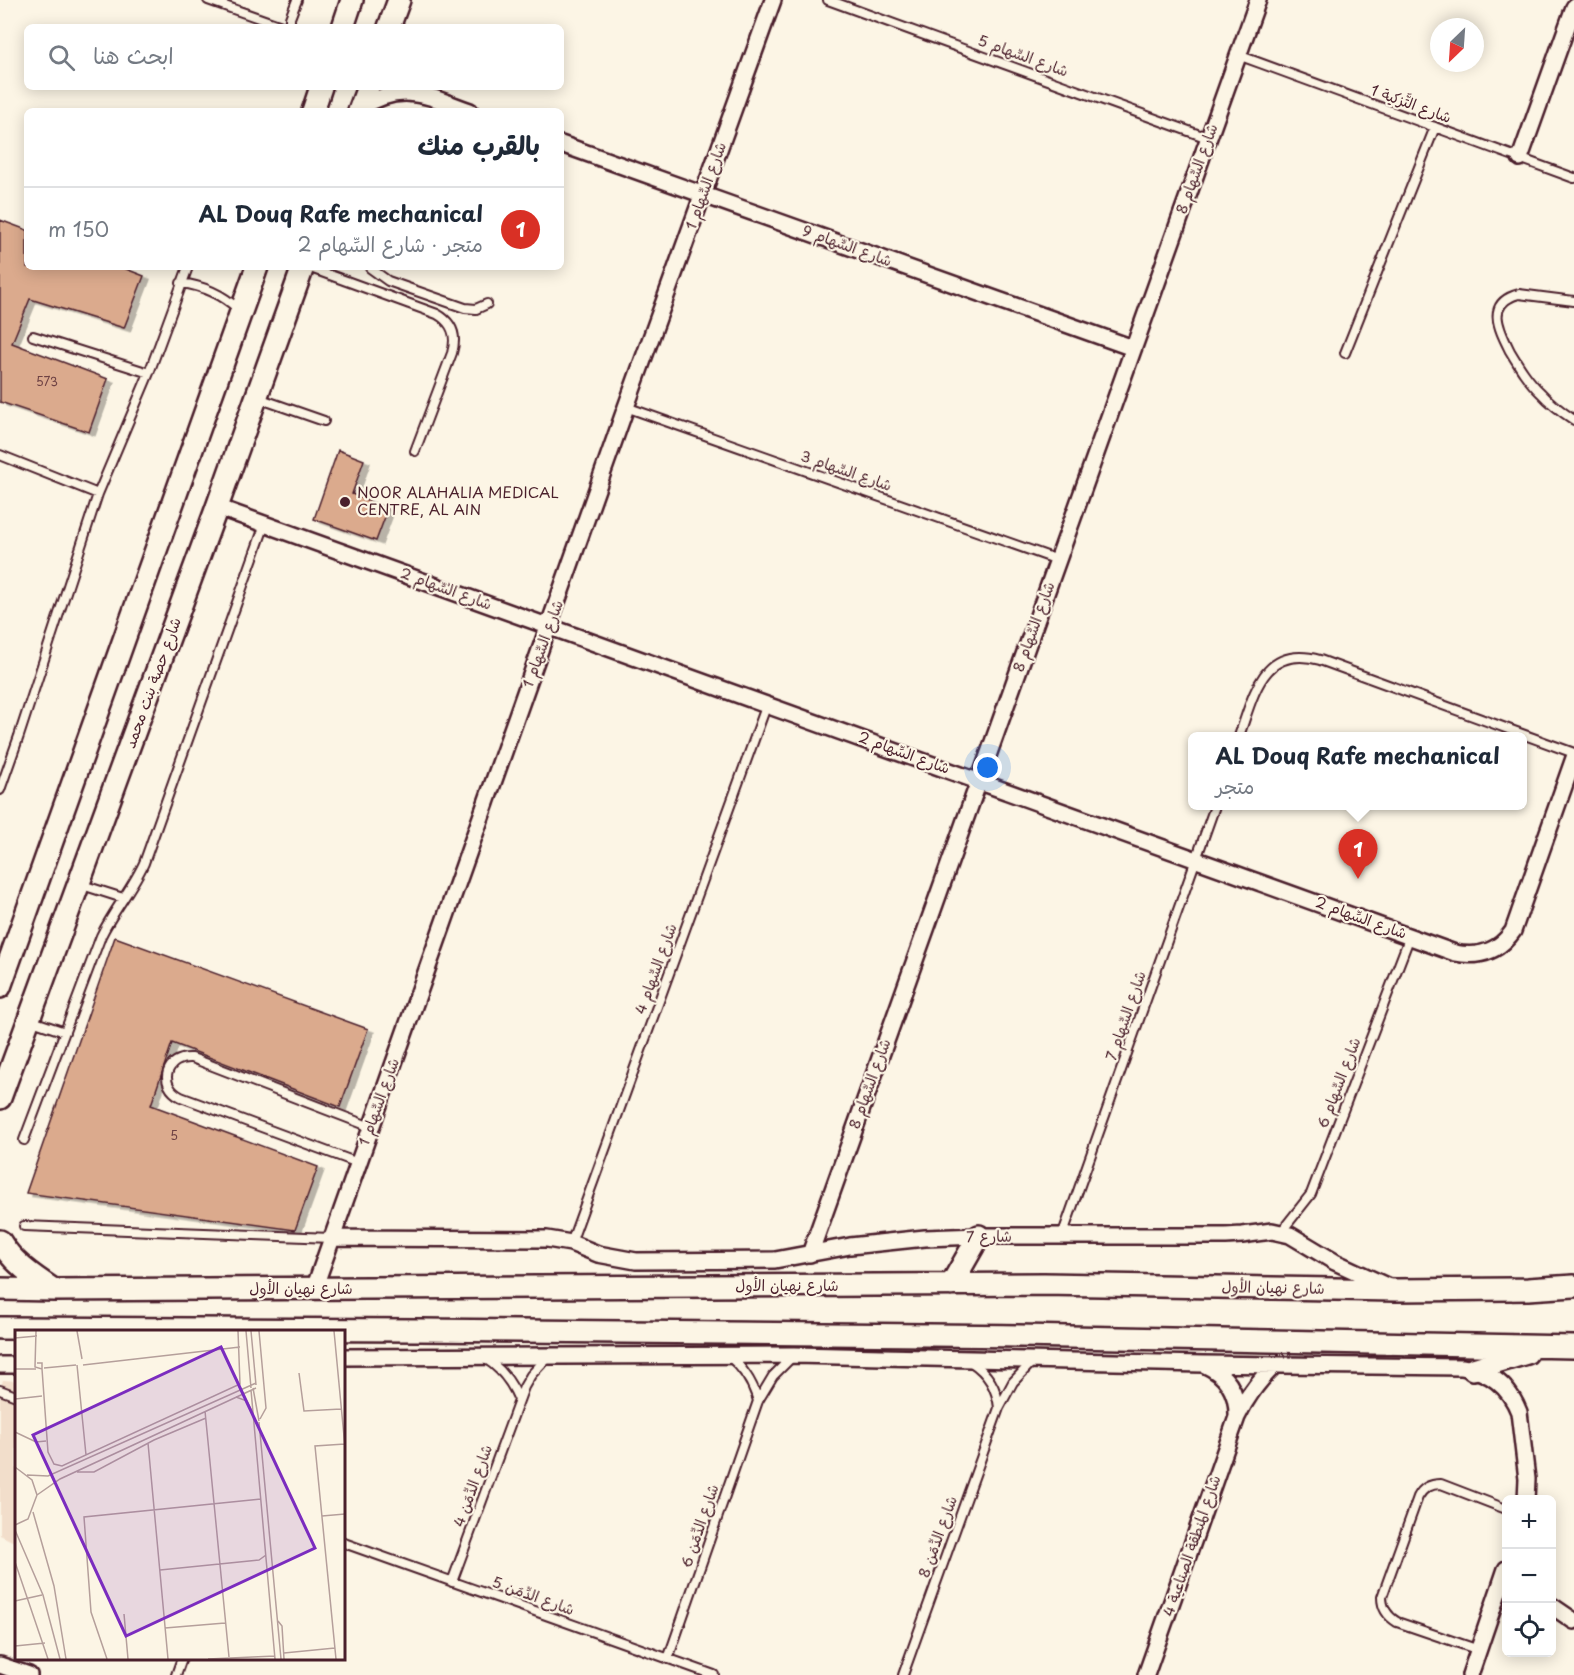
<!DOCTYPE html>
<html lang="ar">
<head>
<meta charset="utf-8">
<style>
	:root { --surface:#fff; --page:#f6f6f7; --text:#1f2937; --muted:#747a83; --line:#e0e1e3; --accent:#d93025 }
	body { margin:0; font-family:"Playpen Sans","Playpen Sans Arabic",sans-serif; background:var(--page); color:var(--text); direction:rtl }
	.controls { position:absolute; right:18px; bottom:18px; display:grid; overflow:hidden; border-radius:9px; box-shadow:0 3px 15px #0003 }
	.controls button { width:54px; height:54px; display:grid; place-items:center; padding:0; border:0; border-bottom:2px solid var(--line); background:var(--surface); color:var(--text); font:30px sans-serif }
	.compass { position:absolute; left:1430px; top:18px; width:54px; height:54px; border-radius:50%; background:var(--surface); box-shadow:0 3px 15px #0003; rotate:205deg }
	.you { position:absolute; left:988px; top:768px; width:21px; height:21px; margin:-15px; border:4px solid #fff; border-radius:50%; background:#1a73e8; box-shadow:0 0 0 9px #1a73e833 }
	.badge { display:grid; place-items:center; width:39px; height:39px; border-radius:50%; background:var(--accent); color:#fff; font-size:20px; font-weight:700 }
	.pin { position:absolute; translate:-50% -50px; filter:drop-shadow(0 2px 3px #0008) }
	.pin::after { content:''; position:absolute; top:32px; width:21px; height:18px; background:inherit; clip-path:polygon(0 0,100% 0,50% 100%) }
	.popup { position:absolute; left:1188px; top:732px; width:339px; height:78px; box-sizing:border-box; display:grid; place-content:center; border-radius:9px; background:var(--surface); filter:drop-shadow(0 2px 4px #0005); font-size:20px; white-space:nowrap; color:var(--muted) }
	.popup b { font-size:22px; color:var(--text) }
	.popup::after { content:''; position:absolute; left:50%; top:100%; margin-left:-12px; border:12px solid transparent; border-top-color:var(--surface) }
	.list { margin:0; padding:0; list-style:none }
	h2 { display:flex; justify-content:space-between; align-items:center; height:78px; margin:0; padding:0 24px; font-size:26px }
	h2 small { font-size:20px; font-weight:400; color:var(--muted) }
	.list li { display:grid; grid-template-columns:39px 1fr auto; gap:18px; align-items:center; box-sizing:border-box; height:84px; padding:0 24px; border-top:2px solid var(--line) }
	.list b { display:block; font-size:22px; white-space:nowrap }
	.list p { margin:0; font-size:20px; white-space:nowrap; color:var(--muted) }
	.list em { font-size:20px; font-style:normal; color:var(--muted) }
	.icon { flex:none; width:33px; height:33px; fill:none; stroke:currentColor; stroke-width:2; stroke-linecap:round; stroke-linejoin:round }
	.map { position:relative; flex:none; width:1574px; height:1675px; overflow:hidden; direction:ltr }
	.search { position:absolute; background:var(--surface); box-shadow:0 3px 15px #0003; left:24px; top:24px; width:540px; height:66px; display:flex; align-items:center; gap:15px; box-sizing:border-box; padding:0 21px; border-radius:9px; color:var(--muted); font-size:22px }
	.panel { position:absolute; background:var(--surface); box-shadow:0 3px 15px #0003; left:24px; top:108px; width:540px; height:162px; border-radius:9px; direction:rtl }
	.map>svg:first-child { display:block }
	.built { fill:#f2decb }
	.building { fill:#dbaa8d; stroke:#4a1f2b; stroke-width:1.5; filter:url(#shadow) }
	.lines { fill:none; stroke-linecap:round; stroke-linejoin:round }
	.lane-casing { stroke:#4a1f2b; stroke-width:12 }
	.street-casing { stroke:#4a1f2b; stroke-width:20 }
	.secondary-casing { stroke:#4a1f2b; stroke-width:26 }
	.lane { stroke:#fcf5e5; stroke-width:8 }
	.street { stroke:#fcf5e5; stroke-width:15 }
	.secondary { stroke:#fcf5e5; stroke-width:21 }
	.poi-dot { fill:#4a1f2b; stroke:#fcf5e5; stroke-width:2 }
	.labels { text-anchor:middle; stroke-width:4.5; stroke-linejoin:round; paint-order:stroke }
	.number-label { font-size:12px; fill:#6e4244 }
	.street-label { font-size:15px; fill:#4a1f2b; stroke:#fcf5e5 }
	.poi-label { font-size:15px; fill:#4a1f2b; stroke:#fcf5e5; text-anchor:start }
	.inset-road { fill:none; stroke:#b59f9b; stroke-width:1.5 }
	.view { fill:#7b2cbf; fill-opacity:0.15; stroke:#7b2cbf; stroke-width:3 }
	.inset-edge { fill:none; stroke:#4a1f2b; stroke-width:3 }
</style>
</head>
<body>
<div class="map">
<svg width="1574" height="1675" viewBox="0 0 1574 1675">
	<defs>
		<filter id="shadow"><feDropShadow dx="6" dy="3.5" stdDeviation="0" flood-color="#0004"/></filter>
	</defs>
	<rect width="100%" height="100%" fill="#fcf5e5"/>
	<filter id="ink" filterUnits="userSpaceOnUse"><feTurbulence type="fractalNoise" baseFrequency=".0167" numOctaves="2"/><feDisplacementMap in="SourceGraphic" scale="12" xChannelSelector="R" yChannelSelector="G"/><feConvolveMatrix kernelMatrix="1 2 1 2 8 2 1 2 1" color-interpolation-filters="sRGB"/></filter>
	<g filter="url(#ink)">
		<path class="built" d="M3 1380 16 1381V1543L0 1535V1390Z"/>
		<path class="building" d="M0 220 27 230V267H121L144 276 124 328 30 299 12 343 108 379 89 432 0 402Z
			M338 450 364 460 352 494 388 509 376 541 314 519Z
			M115 937 368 1029 340 1107 172 1043 151 1105 318 1167 295 1230 26 1193Z"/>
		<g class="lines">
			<defs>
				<path id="lane" d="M208 0 284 27
					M828 0 1208 138
					M290 27V18L297 0
					M1238 55 1574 178
					M308 267 437 314C453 323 457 336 452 353L415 451
					M370 268 388 281 465 308 476 309 487 304
					M181 283C204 286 222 294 238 309
					M1574 301 1519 294C1485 303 1499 329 1510 351 1519 366 1528 381 1541 393 1550 403 1562 412 1574 420
					M33 336 149 373
					M1345 353 1435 127
					M258 398 324 421
					M626 407 1058 560
					M0 455 98 494
					M1239 736C1254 695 1262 644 1320 660L1574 753
					M0 790 19 736 98 494 149 373 188 267
					M79 884 123 898
					M29 1020 65 1032
					M24 1140 101 936C113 911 132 889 144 863L265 524
					M358 1163 181 1097C157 1085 166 1056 192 1058L371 1127
					M24 1226 331 1238
					M1281 1232 1311 1194 1410 936
					M1062 1236 1215 806
					M571 1243 767 704
					M730 1357C744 1369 753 1383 758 1401
					M486 1359C502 1369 512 1383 519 1400
					M971 1362C988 1373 997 1388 999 1408
					M0 1390 16 1396
					M344 1543 714 1675
					M452 1582 524 1387 531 1375 547 1358
					M1479 1650 1397 1622C1387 1616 1382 1608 1382 1597L1418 1497C1423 1487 1431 1484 1441 1484L1506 1509
					M668 1659 758 1401 773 1376 793 1356
					M176 1675 182 1658
					M903 1675 999 1408 1013 1382 1033 1361"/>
				<path id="street" d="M360 108C403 81 427 96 470 111
					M561 144 1133 348
					M1520 158 1574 7
					M217 507 1455 953C1480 958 1499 951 1513 931L1574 758
					M331 1238 547 1239 571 1243 598 1254 636 1261 775 1260 850 1246 925 1238 979 1236H1226L1242 1235 1272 1231 1290 1235 1335 1262 1391 1288
					M810 1254 1258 0
					M314 1289 626 407 773 0
					M344 1357 794 1355 1203 1364 1462 1367C1490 1371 1509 1386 1519 1412L1527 1479 1526 1500
					M0 1365H16
					M1205 1365C1227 1375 1238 1392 1237 1417
					M1552 1606 1574 1621
					M0 1665 29 1675
					M1146 1675 1237 1417C1247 1396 1259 1380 1275 1365
					M1470 1675 1506 1569"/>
				<path id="secondary" d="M343 27 352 0
					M389 27 399 0
					M313 111 321 87
					M359 111 368 87
					M0 987 257 267
					M0 1098 217 507 303 267
					M0 1241C13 1263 33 1276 54 1290
					M951 1285 979 1236
					M0 1289 54 1290 1044 1284 1396 1290 1528 1289 1574 1286
					M0 1328 420 1330 1019 1336 1574 1347
					M1473 1369 1527 1353"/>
			</defs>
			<use href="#lane" class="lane-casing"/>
			<use href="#street" class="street-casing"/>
			<use href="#secondary" class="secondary-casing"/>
			<use href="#lane" class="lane"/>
			<use href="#street" class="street"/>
			<use href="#secondary" class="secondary"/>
		</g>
	</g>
	<circle class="poi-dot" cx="345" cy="502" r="6"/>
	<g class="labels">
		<g class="number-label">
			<text x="47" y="386">573</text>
			<text x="174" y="1140">5</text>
		</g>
		<g class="street-label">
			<text transform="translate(1023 56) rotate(20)" y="5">شارع السِّهام 5</text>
			<text transform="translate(1411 104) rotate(20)" y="5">شارع التَّزكية 1</text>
			<text transform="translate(1197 169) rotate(-70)" y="5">شارع السِّهام 8</text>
			<text transform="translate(706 186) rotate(-70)" y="5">شارع السِّهام 1</text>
			<text transform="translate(847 246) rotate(20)" y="5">شارع السِّهام 9</text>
			<text transform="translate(846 471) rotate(19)" y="5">شارع السِّهام 3</text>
			<text transform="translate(446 589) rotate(20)" y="5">شارع السِّهام 2</text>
			<text transform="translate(1034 627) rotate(-70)" y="5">شارع السِّهام 8</text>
			<text transform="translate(543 644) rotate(-70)" y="5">شارع السِّهام 1</text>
			<text transform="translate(153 683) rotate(-70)" y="5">شارع حصة بنت محمد</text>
			<text transform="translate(904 753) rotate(20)" y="5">شارع السِّهام 2</text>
			<text transform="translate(1361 918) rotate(20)" y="5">شارع السِّهام 2</text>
			<text transform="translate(656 969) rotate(-70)" y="5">شارع السِّهام 4</text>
			<text transform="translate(1126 1016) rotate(-71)" y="5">شارع السِّهام 7</text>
			<text transform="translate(1339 1083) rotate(-69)" y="5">شارع السِّهام 6</text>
			<text transform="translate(870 1084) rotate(-70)" y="5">شارع السِّهام 8</text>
			<text transform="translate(379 1102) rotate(-70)" y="5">شارع السِّهام 1</text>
			<text transform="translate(989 1237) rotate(-1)" y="5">شارع 7</text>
			<text x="787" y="1291">شارع نهيان الأول</text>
			<text transform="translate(1273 1288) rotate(1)" y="5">شارع نهيان الأول</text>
			<text x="301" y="1294">شارع نهيان الأول</text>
			<text transform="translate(473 1486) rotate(-70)" y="5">شارع الدِّمَن 4</text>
			<text transform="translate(700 1526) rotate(-71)" y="5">شارع الدِّمَن 6</text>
			<text transform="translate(938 1537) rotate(-70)" y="5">شارع الدِّمَن 8</text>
			<text transform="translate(1192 1546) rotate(-71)" y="5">شارع المنطقة الصناعية 4</text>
			<text transform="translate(533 1596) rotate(20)" y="5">شارع الدِّمَن 5</text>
		</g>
		<g class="poi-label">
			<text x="357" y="498">NOOR ALAHALIA MEDICAL<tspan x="357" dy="17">CENTRE, AL AIN</tspan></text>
		</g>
	</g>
	<g transform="translate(15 1330)">
		<rect width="330" height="330" fill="#fcf5e5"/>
		<path class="inset-road" d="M21 1 20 37 27 39V33H22M62 1 67 29M231 1 236 58M236 1 241 55M244 1 251 78 245 89M319 1 330 117M0 8 22 6M62 35 71 125M68 35 225 17M29 38 61 35M0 39H21M27 39 33 122 39 134 47 136 225 54 223 1M284 43 289 81 326 79M238 58 244 91M236 60 260 329M221 67 232 71 238 83M0 69 27 66M190 81 214 327M244 92 266 329M0 102 21 112 31 111M133 113 153 329M0 137 17 150 22 165 13 189 0 195M62 142H79L139 110 191 88M12 145 33 146 241 53M22 165 45 149 241 58M18 182 39 256 51 329M307 186 330 184M0 200 28 265 45 329M0 232 33 329M145 240 244 230 251 225M0 271 27 265M109 284 113 329M263 291 267 296 269 329M150 298 210 293M0 316 30 313M269 323 320 318M92 329 76 282 69 187 246 169M193 329 260 326M321 329 300 116 330 114"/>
		<path class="view" d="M206 17 300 218 111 306 18 105Z"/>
		<rect width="330" height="330" class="inset-edge"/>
	</g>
</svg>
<div class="controls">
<button>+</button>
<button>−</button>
<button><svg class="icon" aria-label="locate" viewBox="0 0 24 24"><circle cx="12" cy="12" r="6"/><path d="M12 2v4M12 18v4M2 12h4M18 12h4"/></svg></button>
</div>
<svg class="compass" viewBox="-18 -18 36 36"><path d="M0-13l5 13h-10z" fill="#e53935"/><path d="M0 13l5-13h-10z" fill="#747a83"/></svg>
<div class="you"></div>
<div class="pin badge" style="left:1358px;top:879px">1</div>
<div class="popup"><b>AL Douq Rafe mechanical</b>متجر</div>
<div class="search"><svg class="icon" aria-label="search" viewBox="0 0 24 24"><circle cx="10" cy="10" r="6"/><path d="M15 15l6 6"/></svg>ابحث هنا</div>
<section class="panel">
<h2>بالقرب منك<small></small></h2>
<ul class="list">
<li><span class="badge">1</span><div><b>AL Douq Rafe mechanical</b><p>متجر · شارع السِّهام 2</p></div><em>150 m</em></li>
</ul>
</section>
</div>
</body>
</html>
